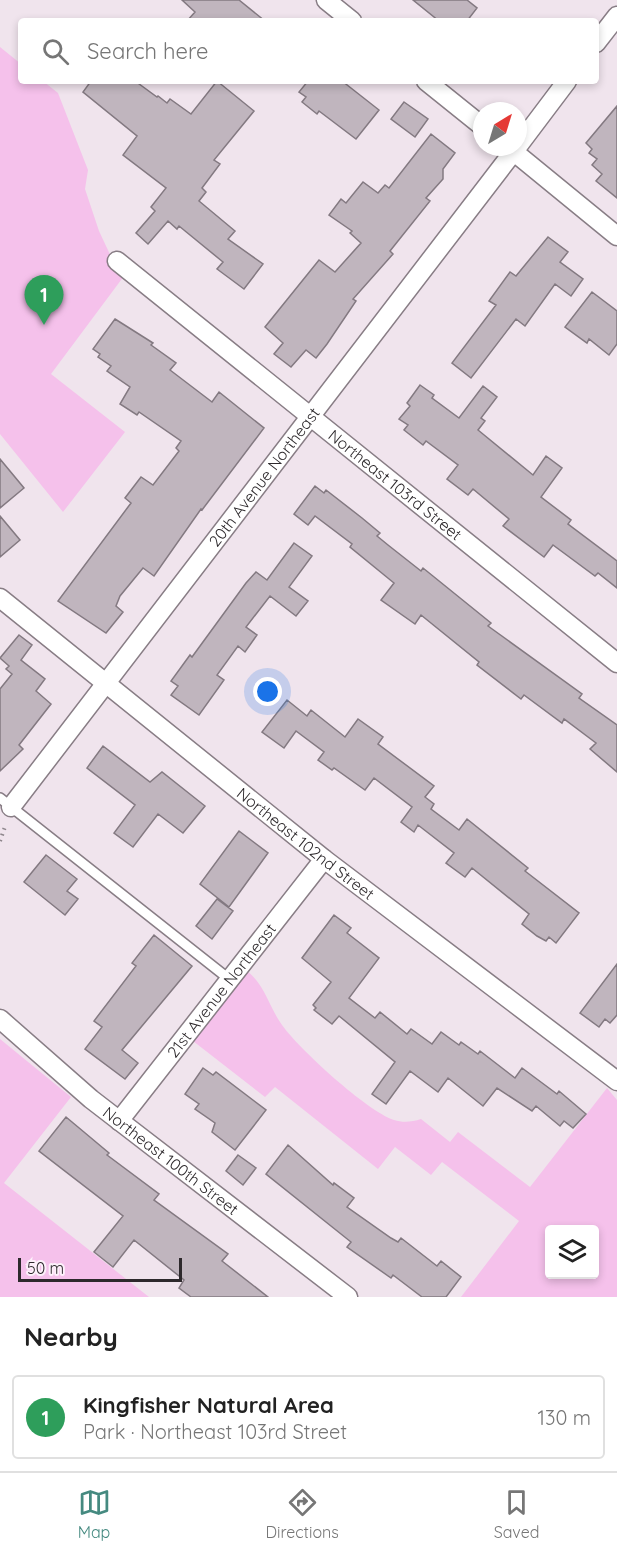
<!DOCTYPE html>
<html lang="en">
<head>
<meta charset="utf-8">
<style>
	:root { --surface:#fff; --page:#f2f2f2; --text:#222; --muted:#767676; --line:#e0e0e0; --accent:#458a80 }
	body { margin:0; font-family:Quicksand,sans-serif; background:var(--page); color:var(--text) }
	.controls { position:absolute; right:18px; bottom:18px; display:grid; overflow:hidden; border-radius:6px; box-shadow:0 3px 9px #0003 }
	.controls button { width:54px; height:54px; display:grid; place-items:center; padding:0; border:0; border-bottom:2px solid var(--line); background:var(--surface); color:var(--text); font:30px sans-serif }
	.compass { position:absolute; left:473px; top:102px; width:54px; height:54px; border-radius:50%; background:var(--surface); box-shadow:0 3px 9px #0003; rotate:38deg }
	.scale { position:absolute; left:18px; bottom:15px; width:164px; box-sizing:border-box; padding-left:6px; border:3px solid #2d292c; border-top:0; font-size:16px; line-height:21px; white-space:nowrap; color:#2d292c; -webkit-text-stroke:4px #fdf1fb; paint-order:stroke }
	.you { position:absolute; left:268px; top:692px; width:21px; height:21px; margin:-15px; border:4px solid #fff; border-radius:50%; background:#1a73e8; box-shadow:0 0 0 9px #1a73e833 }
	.badge { display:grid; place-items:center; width:39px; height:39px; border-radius:50%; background:var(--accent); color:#fff; font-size:20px; font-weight:700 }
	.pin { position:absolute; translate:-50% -50px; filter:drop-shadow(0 2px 3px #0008) }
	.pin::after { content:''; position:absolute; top:32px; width:21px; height:18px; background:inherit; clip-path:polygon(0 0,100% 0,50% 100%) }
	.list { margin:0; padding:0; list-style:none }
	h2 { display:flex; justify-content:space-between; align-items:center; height:78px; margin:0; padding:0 24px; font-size:26px }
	h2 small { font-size:20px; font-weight:400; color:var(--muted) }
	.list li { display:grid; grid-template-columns:39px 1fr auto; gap:18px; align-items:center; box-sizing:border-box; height:84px; margin:0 12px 12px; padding:0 12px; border:2px solid var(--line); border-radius:6px }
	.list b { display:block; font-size:22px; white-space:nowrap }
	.list p { margin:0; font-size:20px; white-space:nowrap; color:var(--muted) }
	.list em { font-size:20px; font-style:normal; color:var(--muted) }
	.icon { flex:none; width:33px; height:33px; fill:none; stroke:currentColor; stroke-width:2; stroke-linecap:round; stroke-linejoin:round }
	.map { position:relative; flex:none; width:617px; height:1297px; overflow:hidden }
	.search { position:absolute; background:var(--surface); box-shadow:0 3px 9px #0003; left:18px; right:18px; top:18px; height:66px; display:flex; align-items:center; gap:15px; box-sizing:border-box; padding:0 21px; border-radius:6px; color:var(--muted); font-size:22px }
	.sheet { height:174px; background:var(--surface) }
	nav { display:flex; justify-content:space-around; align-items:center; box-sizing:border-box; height:84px; border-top:2px solid var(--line); background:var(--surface); font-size:16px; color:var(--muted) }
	nav a { display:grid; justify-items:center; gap:3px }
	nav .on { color:var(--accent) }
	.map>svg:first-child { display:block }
	.green { fill:#f5c1eb; fill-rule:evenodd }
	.building { fill:#c0b5be; stroke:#837981; stroke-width:1.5 }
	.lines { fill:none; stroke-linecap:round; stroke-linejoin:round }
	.service-casing { stroke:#887d85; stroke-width:12 }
	.minor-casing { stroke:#887d85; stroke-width:21 }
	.path { stroke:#8f878d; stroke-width:4; stroke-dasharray:1.5 4.5; stroke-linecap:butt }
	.service { stroke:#fff; stroke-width:9 }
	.minor { stroke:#fff; stroke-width:18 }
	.labels { text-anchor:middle; stroke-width:6; stroke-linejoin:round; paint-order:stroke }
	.street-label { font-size:16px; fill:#2d292c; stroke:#fdf1fb }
</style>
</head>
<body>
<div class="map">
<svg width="617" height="1297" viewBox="0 0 617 1297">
	<rect width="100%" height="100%" fill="#f0e4ed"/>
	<path class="green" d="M0 47 21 64V81H43L58 93 88 170 85 189 99 231 114 263 124 276 51 374 125 432 63 512 0 434Z
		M247 971C265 985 269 1007 282 1025 299 1049 367 1111 394 1120 403 1123 412 1122 421 1119L450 1142 458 1132 530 1187 607 1088 617 1100V1297H461L519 1221 442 1162 431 1175 395 1147 378 1169 275 1087 265 1097 193 1041ZM550 1230H594V1274H550Z
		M0 1039 71 1097 4 1183 149 1297H0Z"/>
	<path class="building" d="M182 0H239L265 21H187L195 12Z
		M413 0H467L477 8 467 21H439Z
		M91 81H135L157 97 158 96 167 103 170 99 191 114 217 81 254 111 214 160 220 164 202 188 206 192 199 201 235 231 228 239 263 264 244 289 217 269 223 262 179 226 177 229 168 221 148 244 136 233 155 211 151 207 166 188 123 155 137 136 83 92Z
		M308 81H342L379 110 356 139 319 111 317 114 302 102 306 97 299 92Z
		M404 102 428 119 415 137 391 119Z
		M617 106V198L596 181 602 174 592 165 597 159 589 153 592 149 586 143Z
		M431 134 455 153 443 169V179L426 198 430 201 390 251 393 254 353 299 356 301 327 344 316 358 306 350 291 367 274 354 283 343 265 327 319 260 335 272 361 243 350 233 352 231 329 215 341 199 346 203 363 182 378 193 385 185 389 188Z
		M548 237 568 252 560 262 583 279 571 296 555 284 525 326 516 319 471 378 452 363 496 305 489 301 510 272 516 276Z
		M592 292 617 311V344L609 355 589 339 587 343 565 327Z
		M115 319 153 343 151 345 176 363 170 370 212 402 219 392 264 428 202 510 201 509 154 576 143 568 120 596 116 606 123 612 106 633 58 601 131 503 125 498 141 477 153 485 179 451 176 448 181 441 139 412 137 415 120 404 130 387 107 371 111 366 98 357 100 354 93 349Z
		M420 385 434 395 432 398 459 418 483 386 497 397 481 418 485 421 478 430 533 475 546 456 562 468 541 497 571 520 568 524 617 561V588L598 573 595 576 553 545 544 557 503 526 509 519 473 489 468 495 447 479 458 465 426 441 423 445 404 430 408 425 399 419 410 406 407 403Z
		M0 459 24 488 0 508Z
		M315 486 324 493 326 490 362 518 380 533 377 536 388 545 421 571 423 568 491 623 488 626 582 694 579 698 617 725V772L590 749 596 743 564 719 562 723 524 695 521 699 477 665 479 662 421 615 415 624 381 600 394 583 350 547 352 544 315 516 308 525 294 514Z
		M0 516 20 540 0 557Z
		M294 543 312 556 289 587 308 601 296 616 270 596 246 627 257 635 245 652 238 646 217 675 224 680 199 715 171 695 178 686 171 681 190 655 192 657 246 583 256 572 267 580Z
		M19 635 32 645 21 660 45 679 36 691 51 704 19 745 23 749 0 771V689L12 674 6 669 9 666 0 658Z
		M287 700 307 716 311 710 345 737 358 719 383 737 378 744 434 786 425 797 434 804 431 809 459 830 467 819 528 868 525 871 579 913 556 943 549 937 546 941 537 936 522 924 529 914 472 868 465 877 446 863 454 853 418 825 414 832 401 822 412 807 374 778 365 790 334 768 332 770 318 760 324 752 296 731 284 748 262 732Z
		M103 746 150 782 162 772 205 806 183 833 158 814 133 847 114 833 135 805 87 768Z
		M239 831 268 853 229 907 200 884Z
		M46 855 77 879 67 891 78 899 65 915 24 882Z
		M217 899 233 911 212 939 196 926Z
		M334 915 351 928 347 933 379 958 349 998 375 1018 380 1012 407 1034 411 1029 432 1044 441 1032 459 1045 461 1042 478 1054 480 1051 515 1078 522 1068 557 1094 559 1091 586 1114 573 1128 564 1121 560 1126 536 1106 532 1111 497 1088 483 1106 448 1078 438 1092 410 1071 386 1104 372 1094 395 1062 339 1016 332 1024 314 1010 316 1008 313 1005 331 982 302 958Z
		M154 935 192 966 122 1050 138 1063 125 1079 85 1049 102 1027 94 1021 136 966 132 963Z
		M617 964V1015L610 1023 605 1019 599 1027 580 1013Z
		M203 1068 213 1075 216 1072 266 1110 235 1150 212 1132 215 1123 195 1109 199 1104 185 1094Z
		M66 1117 109 1153 107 1155 159 1194 154 1200 228 1254 222 1261 268 1297H191L179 1288 184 1280 134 1240 113 1267 94 1252 123 1216 39 1151Z
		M288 1145 333 1185 334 1183 354 1198 347 1207 391 1238 398 1242 401 1238 437 1266 441 1261 461 1277 446 1297H422L393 1275 391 1278 347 1247 351 1242 266 1174Z
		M238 1155 256 1168 243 1185 226 1171Z"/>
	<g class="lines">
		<defs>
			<path id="service" d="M0 798 229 979"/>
			<g id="minor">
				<path d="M326 0 352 21"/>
				<path d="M596 43 617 16"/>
				<path d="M426 81 482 126"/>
				<path d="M518 146 567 81"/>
				<path d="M508 147 617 236"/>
				<path id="s1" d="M117 261 617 663"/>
				<path id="s2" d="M0 598 324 859 617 1081"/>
				<path id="s3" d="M11 807 517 147"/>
				<path id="s4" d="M0 1019 91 1099 348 1297"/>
				<path id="s5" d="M119 1121 324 859"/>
			</g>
		</defs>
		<use href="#service" class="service-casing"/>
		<use href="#minor" class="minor-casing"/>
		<path class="path" d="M0 841 6 824"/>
		<use href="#service" class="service"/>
		<use href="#minor" class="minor"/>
	</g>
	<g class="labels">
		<g class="street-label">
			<text dy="6" stroke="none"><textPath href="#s3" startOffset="416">20th Avenue Northeast</textPath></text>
			<text dy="6" stroke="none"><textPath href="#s1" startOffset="357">Northeast 103rd Street</textPath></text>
			<text dy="6" stroke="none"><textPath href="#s2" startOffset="392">Northeast 102nd Street</textPath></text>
			<text dy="6" stroke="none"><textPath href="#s5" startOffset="166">21st Avenue Northeast</textPath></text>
			<text dy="6" stroke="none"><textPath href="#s4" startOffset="222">Northeast 100th Street</textPath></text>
		</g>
	</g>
</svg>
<div class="controls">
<button><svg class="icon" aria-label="layers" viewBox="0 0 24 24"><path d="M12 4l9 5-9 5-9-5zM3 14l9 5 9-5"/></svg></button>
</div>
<svg class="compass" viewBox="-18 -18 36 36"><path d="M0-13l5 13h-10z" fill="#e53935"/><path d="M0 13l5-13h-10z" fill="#767676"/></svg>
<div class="scale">50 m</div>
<div class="you"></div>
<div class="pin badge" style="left:44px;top:325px;background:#2e9e5b">1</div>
<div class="search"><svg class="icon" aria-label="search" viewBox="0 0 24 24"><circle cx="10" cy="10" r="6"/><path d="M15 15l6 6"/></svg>Search here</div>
</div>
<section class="sheet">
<h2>Nearby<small></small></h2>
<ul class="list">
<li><span class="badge" style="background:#2e9e5b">1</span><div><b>Kingfisher Natural Area</b><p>Park · Northeast 103rd Street</p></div><em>130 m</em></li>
</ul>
</section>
<nav>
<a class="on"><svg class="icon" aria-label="map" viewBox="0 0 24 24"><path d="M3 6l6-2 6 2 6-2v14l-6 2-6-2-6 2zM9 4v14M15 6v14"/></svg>Map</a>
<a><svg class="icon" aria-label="directions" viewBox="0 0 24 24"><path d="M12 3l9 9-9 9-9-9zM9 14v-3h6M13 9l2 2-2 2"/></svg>Directions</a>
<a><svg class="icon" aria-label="saved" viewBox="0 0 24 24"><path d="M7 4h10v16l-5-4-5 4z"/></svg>Saved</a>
</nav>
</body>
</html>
